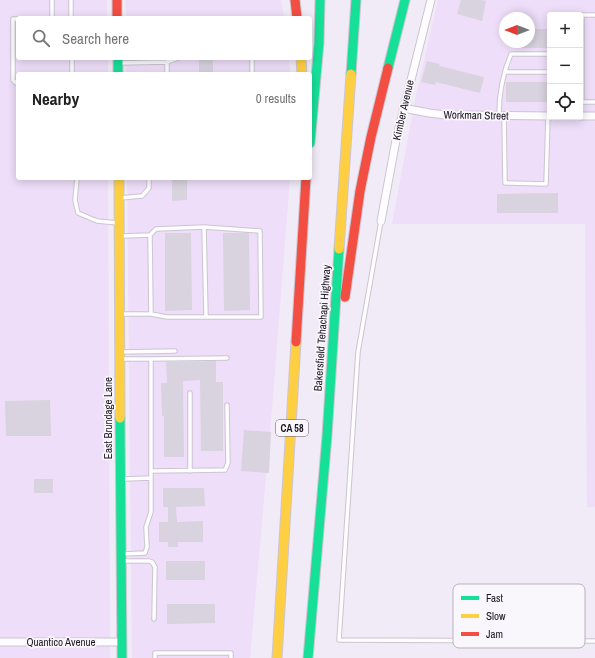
<!DOCTYPE html>
<html lang="en">
<head>
<meta charset="utf-8">
<style>
	:root { --surface:#fff; --page:#f2f2f2; --text:#222; --muted:#767676; --line:#e0e0e0 }
	body { margin:0; font-family:"Archivo Narrow",sans-serif; background:var(--page); color:var(--text) }
	.controls { position:absolute; right:12px; top:12px; display:grid; overflow:hidden; border-radius:4px; box-shadow:0 2px 10px #0003 }
	.controls button { width:36px; height:36px; display:grid; place-items:center; padding:0; border:0; border-bottom:1px solid var(--line); background:var(--surface); color:var(--text); font:20px sans-serif }
	.compass { position:absolute; left:499px; top:12px; width:36px; height:36px; border-radius:50%; background:var(--surface); box-shadow:0 2px 10px #0003; rotate:270deg }
	.list { margin:0; padding:0; list-style:none }
	h2 { display:flex; justify-content:space-between; align-items:center; height:52px; margin:0; padding:0 16px; font-size:17px }
	h2 small { font-size:13px; font-weight:400; color:var(--muted) }
	.icon { flex:none; width:22px; height:22px; fill:none; stroke:currentColor; stroke-width:2; stroke-linecap:round; stroke-linejoin:round }
	.map { position:relative; flex:none; width:595px; height:658px; overflow:hidden }
	.search { position:absolute; background:var(--surface); box-shadow:0 2px 10px #0003; left:16px; top:16px; width:296px; height:44px; display:flex; align-items:center; gap:10px; box-sizing:border-box; padding:0 14px; border-radius:4px; color:var(--muted); font-size:15px }
	.panel { position:absolute; background:var(--surface); box-shadow:0 2px 10px #0003; left:16px; top:72px; width:296px; height:108px; border-radius:4px }
	.map>svg:first-child { display:block }
	.built { fill:#eedef9; fill-rule:evenodd }
	.building { fill:#d8d3df }
	.lines { fill:none; stroke-linecap:round; stroke-linejoin:round }
	.lane-casing { stroke:#ccc5d0; stroke-width:5.5 }
	.street-casing { stroke:#ccc5d0; stroke-width:9 }
	.fast-casing { stroke:#ccc5d0; stroke-width:11 }
	.slow-casing { stroke:#ccc5d0; stroke-width:11 }
	.jam-casing { stroke:#ccc5d0; stroke-width:11 }
	.lane { stroke:#fdfcfe; stroke-width:3.5 }
	.street { stroke:#fdfcfe; stroke-width:7 }
	.fast { stroke:#16e098; stroke-width:9 }
	.slow { stroke:#ffcf43; stroke-width:9 }
	.jam { stroke:#f24e42; stroke-width:9 }
	.labels { text-anchor:middle; stroke-width:3.5; stroke-linejoin:round; paint-order:stroke }
	.shield { fill:#f9f6fc; stroke:#5f5963; stroke-width:1 }
	.shield-label { font-size:10px; font-weight:bold; fill:#1d1621 }
	.street-label { font-size:11px; fill:#1d1621; stroke:#f9f6fc }
	.key { fill:#f9f6fc; stroke:#b7b3ba; stroke-width:1 }
	.key-label { font-size:11px; fill:#1d1621 }
</style>
</head>
<body>
<div class="map">
<svg width="595" height="658" viewBox="0 0 595 658">
	<rect width="100%" height="100%" fill="#f1eaf7"/>
	<path class="built" d="M0 0H107V18H18V58H108V74H18V178H108L110 658H0Z
		M125 0H281L284 18H126Z
		M438 0H595V507H587L585 224H392L416 95ZM550 15H580V117H550ZM505 18H529V42H505Z
		M126 58H289L290 74H126Z
		M127 178H290L272 409 250 658H132Z"/>
	<path class="building" d="M461 0H481L486 1 482 21 457 14Z
		M529 29H550V48H520V42H529Z
		M199 59H213V74H199Z
		M427 61 440 64 439 66 484 77 480 93 436 82 435 85 421 82Z
		M506 82H550V102H506Z
		M172 178H187V200L172 201Z
		M558 193V213H497V194Z
		M165 233H191L192 310 165 311Z
		M223 233H249L250 310 224 311Z
		M216 361V382H223V451H201L200 380 183 381 184 457H164V416H162L161 383H167L166 362Z
		M50 400 51 436H6L5 401Z
		M244 430 271 432 269 473 241 471Z
		M34 479H53V493H34Z
		M163 488H204L205 506 176 507 177 522 203 521V542H178V547H168V542H159V522H168V507H163Z
		M166 561H205V580H166Z
		M167 604H215V623L167 624Z"/>
	<g class="lines">
		<defs>
			<path id="lane" d="M52 0V18
				M71 0V18
				M595 15H582V102H595
				M18 19H13V80L16 83H18
				M72 58V74
				M252 58V74
				M167 62V74
				M120 63 167 62 178 58
				M505 72H550
				M499 115C499 95 503 73 511 54H550
				M504 115 505 183 546 184 548 116
				M77 178 75 200 78 213 97 221 118 223
				M120 198 142 196 149 188V178
				M381 221 358 352 339 640 595 641
				M204 227 206 316
				M122 236 150 235
				M121 314H151L167 317H261L260 231 204 227 156 229 150 235 151 314
				M121 352 175 351
				M122 359H151V478
				M151 359 227 358
				M190 393V471
				M151 471 225 470 228 463 227 405
				M123 554 145 553 147 547 146 527 151 512V478L123 479
				M123 561H149L152 562 155 567 154 619
				M155 658V653H231V658"/>
			<path id="street" d="M403 108 429 113 446 115 550 116
				M580 116H595
				M381 221 396 140 431 0
				M0 642H122"/>
			<path id="fast" d="M118 58V74
				M388 68 405 0
				M351 74 356 0
				M310 143 319 43 320 0
				M120 418 122 658
				M308 658 327 436 339 249"/>
			<path id="slow" d="M301 58 302 74
				M119 178 120 418
				M339 249 351 74
				M277 658 296 342"/>
			<path id="jam" d="M117 0V18
				M295 0 297 18
				M345 297 360 191 371 137 388 68
				M296 342 306 178"/>
		</defs>
		<use href="#lane" class="lane-casing"/>
		<use href="#street" class="street-casing"/>
		<use href="#fast" class="fast-casing"/>
		<use href="#slow" class="slow-casing"/>
		<use href="#jam" class="jam-casing"/>
		<use href="#lane" class="lane"/>
		<use href="#street" class="street"/>
		<use href="#fast" class="fast"/>
		<use href="#slow" class="slow"/>
		<use href="#jam" class="jam"/>
	</g>
	<g class="labels">
		<rect class="shield" x="276" y="420" width="32" height="16" rx="3"/>
		<g class="shield-label">
			<text x="292" y="432">CA 58</text>
		</g>
		<g class="street-label">
			<text transform="translate(403 110) rotate(-77)" y="4">Kimber Avenue</text>
			<text transform="translate(476 115) rotate(1)" y="4">Workman Street</text>
			<text transform="translate(322 328) rotate(-86)" y="4">Bakersfield Tehachapi Highway</text>
			<text transform="translate(108 418) rotate(-90)" y="4">East Brundage Lane</text>
			<text x="61" y="646">Quantico Avenue</text>
		</g>
	</g>
	<rect x="453" y="584" width="132" height="64" rx="6" class="key"/>
	<rect x="461" y="596" width="18" height="4" fill="#16e098"/>
	<rect x="461" y="614" width="18" height="4" fill="#ffcf43"/>
	<rect x="461" y="632" width="18" height="4" fill="#f24e42"/>
	<g class="key-label">
		<text x="486" y="602">Fast</text>
		<text x="486" y="620">Slow</text>
		<text x="486" y="638">Jam</text>
	</g>
</svg>
<div class="controls">
<button>+</button>
<button>−</button>
<button><svg class="icon" aria-label="locate" viewBox="0 0 24 24"><circle cx="12" cy="12" r="6"/><path d="M12 2v4M12 18v4M2 12h4M18 12h4"/></svg></button>
</div>
<svg class="compass" viewBox="-18 -18 36 36"><path d="M0-13l5 13h-10z" fill="#e53935"/><path d="M0 13l5-13h-10z" fill="#767676"/></svg>
<div class="search"><svg class="icon" aria-label="search" viewBox="0 0 24 24"><circle cx="10" cy="10" r="6"/><path d="M15 15l6 6"/></svg>Search here</div>
<section class="panel">
<h2>Nearby<small>0 results</small></h2>
<ul class="list">
</ul>
</section>
</div>
</body>
</html>
